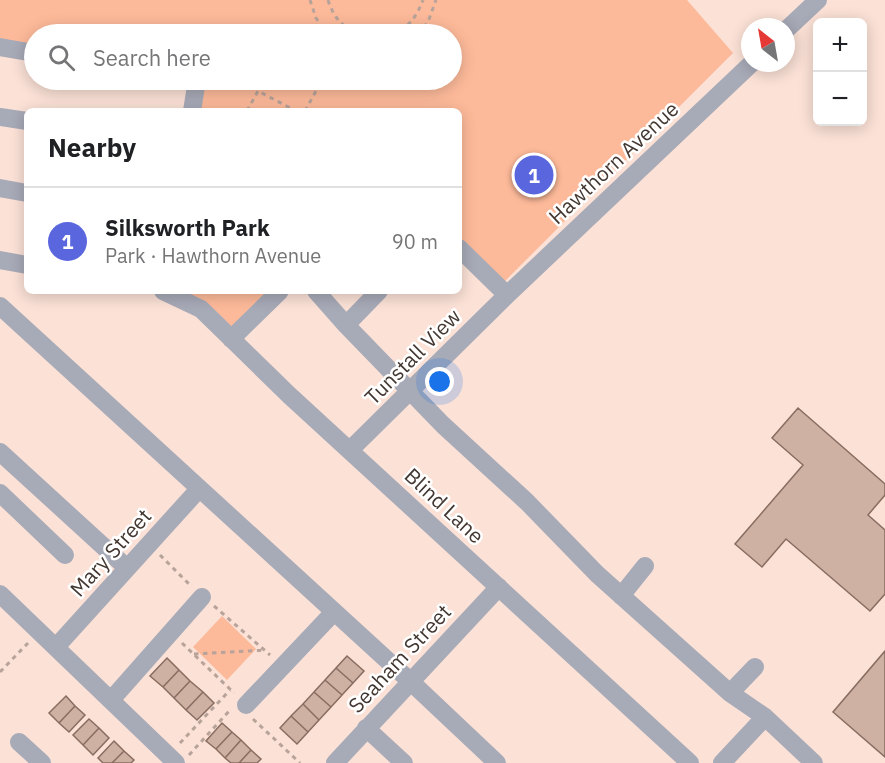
<!DOCTYPE html>
<html lang="en">
<head>
<meta charset="utf-8">
<style>
	:root { --surface:#fff; --page:#f6f6f6; --text:#202124; --muted:#757577; --line:#e0e0e0; --accent:#5a66de }
	body { margin:0; font-family:"IBM Plex Sans",sans-serif; background:var(--page); color:var(--text) }
	.controls { position:absolute; right:18px; top:18px; display:grid; overflow:hidden; border-radius:9px; box-shadow:0 3px 15px #0003 }
	.controls button { width:54px; height:54px; display:grid; place-items:center; padding:0; border:0; border-bottom:2px solid var(--line); background:var(--surface); color:var(--text); font:30px sans-serif }
	.compass { position:absolute; left:741px; top:18px; width:54px; height:54px; border-radius:50%; background:var(--surface); box-shadow:0 3px 15px #0003; rotate:329deg }
	.you { position:absolute; left:440px; top:382px; width:21px; height:21px; margin:-15px; border:4px solid #fff; border-radius:50%; background:#1a73e8; box-shadow:0 0 0 9px #1a73e833 }
	.badge { display:grid; place-items:center; width:39px; height:39px; border-radius:50%; background:var(--accent); color:#fff; font-size:20px; font-weight:700 }
	.pin { position:absolute; translate:-50% -50%; border:3px solid #fff; box-shadow:0 2px 6px #0006 }
	.list { margin:0; padding:0; list-style:none }
	h2 { display:flex; justify-content:space-between; align-items:center; height:78px; margin:0; padding:0 24px; font-size:26px }
	h2 small { font-size:20px; font-weight:400; color:var(--muted) }
	.list li { display:grid; grid-template-columns:39px 1fr auto; gap:18px; align-items:center; box-sizing:border-box; height:108px; padding:0 24px; border-top:2px solid var(--line) }
	.list b { display:block; font-size:22px; white-space:nowrap }
	.list p { margin:0; font-size:20px; white-space:nowrap; color:var(--muted) }
	.list em { font-size:20px; font-style:normal; color:var(--muted) }
	.icon { flex:none; width:33px; height:33px; fill:none; stroke:currentColor; stroke-width:2; stroke-linecap:round; stroke-linejoin:round }
	.map { position:relative; flex:none; width:885px; height:763px; overflow:hidden }
	.search { position:absolute; background:var(--surface); box-shadow:0 3px 15px #0003; left:24px; top:24px; width:438px; height:66px; display:flex; align-items:center; gap:15px; box-sizing:border-box; padding:0 21px; border-radius:33px; color:var(--muted); font-size:22px }
	.panel { position:absolute; background:var(--surface); box-shadow:0 3px 15px #0003; left:24px; top:108px; width:438px; height:186px; border-radius:9px }
	.map>svg:first-child { display:block }
	.green { fill:#fdba9a }
	.building { fill:#cfb1a3; stroke:#886d60; stroke-width:1.5 }
	.lines { fill:none; stroke-linecap:round; stroke-linejoin:round }
	.path { stroke:#b8a39a; stroke-width:3; stroke-dasharray:4.5 4.5; stroke-linecap:butt }
	.minor { stroke:#a7aab7; stroke-width:18 }
	.labels { text-anchor:middle; stroke-width:5; stroke-linejoin:round; paint-order:stroke }
	.street-label { font-size:21px; fill:#433731; stroke:#fff }
</style>
</head>
<body>
<div class="map">
<svg width="885" height="763" viewBox="0 0 885 763">
	<rect width="100%" height="100%" fill="#fbe1d6"/>
	<path class="green" d="M0 0H687L733 53 503 283 459 240V111H197L203 80H452V34H34V56L0 52Z
		M163 291H275L232 333Z
		M222 616 256 649 227 680 193 647Z"/>
	<path class="building" d="M798 408 885 484V495L868 515 885 530V594L870 611 786 539 762 567 735 544 803 465 772 438Z
		M885 651V757L833 712Z
		M347 656 364 671 353 683 336 668Z
		M167 658 179 670 163 687 150 676Z
		M336 668 353 683 342 695 325 680Z
		M179 670 190 681 174 698 163 687Z
		M325 680 342 695 331 707 314 692Z
		M190 681 203 692 186 710 174 698Z
		M203 692 214 703 197 720 186 710Z
		M314 692 331 707 319 720 303 704Z
		M66 696 75 706 59 723 49 713Z
		M303 704 319 720 308 732 291 716Z
		M75 706 85 715 69 732 59 723Z
		M291 716 308 732 297 744 280 728Z
		M89 719 99 728 83 745 73 735Z
		M222 723 232 732 216 749 206 741Z
		M99 728 109 738 93 755 83 745Z
		M232 732 241 740 225 758 216 749Z
		M241 740 251 750 239 763H231L225 758Z
		M114 741 124 751 112 763H103L98 758Z
		M251 750 261 759 257 763H239Z
		M124 751 134 760 131 763H112Z"/>
	<g class="lines">
		<path class="path" d="M310 0 316 18 327 34
			M328 0C333 16 342 28 359 34
			M392 34C408 29 417 16 423 0
			M418 34 428 22 436 0
			M247 111 258 91 296 111
			M305 111 322 80
			M160 555 191 586
			M214 606 270 655
			M182 643 234 693
			M194 654 264 650
			M0 672 28 643
			M253 719 300 763
			M180 743 230 690
			M189 755 231 709"/>
		<path class="minor" d="M786 30 818 0
			M0 47 34 53
			M192 111 197 80
			M0 117 27 121
			M0 188 27 193
			M459 248 507 295
			M0 260 27 265
			M163 291 201 309 289 395 690 763
			M316 291 346 325 443 425 527 502 597 574 730 693 765 717 814 763
			M0 306 410 681 497 763
			M346 325 379 291
			M231 339 280 291
			M350 450 507 295 752 63
			M0 452 127 568
			M0 493 65 555
			M0 594 176 763
			M621 596 645 566
			M56 647 199 489
			M730 693 755 667
			M111 700 202 597
			M246 705 334 612
			M366 728 404 763
			M19 742 42 763
			M335 763 499 587
			M722 763 765 717"/>
	</g>
	<g class="labels">
		<g class="street-label">
			<text transform="translate(614 163) rotate(-43)" y="7">Hawthorn Avenue</text>
			<text transform="translate(413 357) rotate(-45)" y="7">Tunstall View</text>
			<text transform="translate(444 506) rotate(43)" y="7">Blind Lane</text>
			<text transform="translate(111 553) rotate(-48)" y="7">Mary Street</text>
			<text transform="translate(400 659) rotate(-47)" y="7">Seaham Street</text>
		</g>
	</g>
</svg>
<div class="controls">
<button>+</button>
<button>−</button>
</div>
<svg class="compass" viewBox="-18 -18 36 36"><path d="M0-13l5 13h-10z" fill="#e53935"/><path d="M0 13l5-13h-10z" fill="#757577"/></svg>
<div class="you"></div>
<div class="pin badge" style="left:534px;top:175px">1</div>
<div class="search"><svg class="icon" aria-label="search" viewBox="0 0 24 24"><circle cx="10" cy="10" r="6"/><path d="M15 15l6 6"/></svg>Search here</div>
<section class="panel">
<h2>Nearby<small></small></h2>
<ul class="list">
<li><span class="badge">1</span><div><b>Silksworth Park</b><p>Park · Hawthorn Avenue</p></div><em>90 m</em></li>
</ul>
</section>
</div>
</body>
</html>
